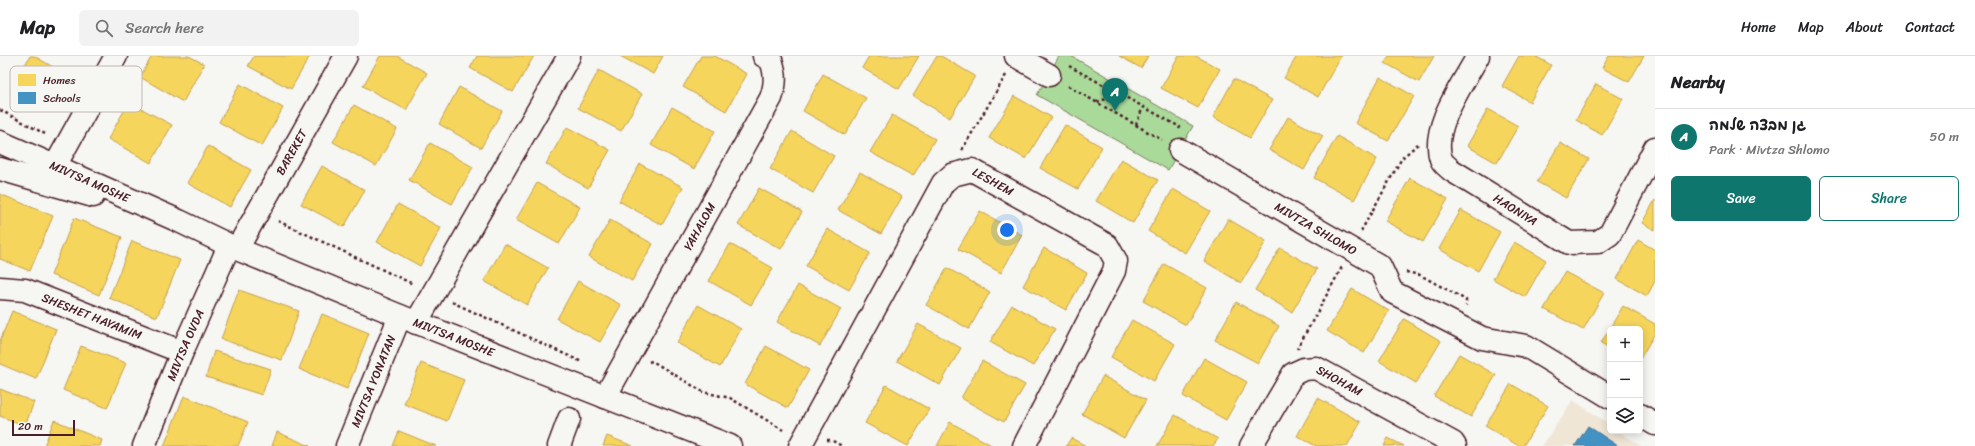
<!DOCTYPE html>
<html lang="en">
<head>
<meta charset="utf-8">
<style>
	:root { --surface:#fff; --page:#f2f2f2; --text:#202124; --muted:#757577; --line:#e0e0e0; --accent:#0f766e }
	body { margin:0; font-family:Sriracha,"Playpen Sans Hebrew",sans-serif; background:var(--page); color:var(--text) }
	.controls { position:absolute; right:12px; bottom:12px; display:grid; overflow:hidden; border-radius:6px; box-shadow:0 2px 10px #0003 }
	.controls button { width:36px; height:36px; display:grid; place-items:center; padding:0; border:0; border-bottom:1px solid var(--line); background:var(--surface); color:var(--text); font:20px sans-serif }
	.scale { position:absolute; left:12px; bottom:10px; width:63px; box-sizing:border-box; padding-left:4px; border:2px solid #4a1f2b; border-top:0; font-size:11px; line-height:14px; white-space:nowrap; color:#4a1f2b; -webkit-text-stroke:3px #f6f6f2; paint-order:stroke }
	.you { position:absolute; left:1007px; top:174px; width:14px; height:14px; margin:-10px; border:3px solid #fff; border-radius:50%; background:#1a73e8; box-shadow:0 0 0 6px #1a73e833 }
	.badge { display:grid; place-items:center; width:26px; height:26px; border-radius:50%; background:var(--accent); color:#fff; font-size:13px; font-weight:700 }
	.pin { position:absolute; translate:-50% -33px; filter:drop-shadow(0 1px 2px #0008) }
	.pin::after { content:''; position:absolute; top:21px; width:14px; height:12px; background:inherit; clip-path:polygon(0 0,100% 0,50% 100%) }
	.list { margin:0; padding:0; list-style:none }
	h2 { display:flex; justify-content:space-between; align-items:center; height:52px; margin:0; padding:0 16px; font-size:17px }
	h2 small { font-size:13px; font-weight:400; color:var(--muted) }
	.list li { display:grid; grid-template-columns:26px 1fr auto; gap:12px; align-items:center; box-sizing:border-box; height:56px; padding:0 16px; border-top:1px solid var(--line) }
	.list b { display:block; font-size:15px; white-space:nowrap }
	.list p { margin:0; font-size:13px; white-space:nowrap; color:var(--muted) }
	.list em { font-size:13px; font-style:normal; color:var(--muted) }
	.actions { display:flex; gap:8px; padding:12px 16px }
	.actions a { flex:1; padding:9px 0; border:1px solid var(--accent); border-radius:6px; text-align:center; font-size:14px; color:var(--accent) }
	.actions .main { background:var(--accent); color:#fff }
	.icon { flex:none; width:22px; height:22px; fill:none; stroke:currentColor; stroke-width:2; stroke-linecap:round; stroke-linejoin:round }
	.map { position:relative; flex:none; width:1655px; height:390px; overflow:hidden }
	header { display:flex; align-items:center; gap:24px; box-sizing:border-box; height:56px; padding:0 20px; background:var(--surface); border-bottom:1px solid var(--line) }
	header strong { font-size:19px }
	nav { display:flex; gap:22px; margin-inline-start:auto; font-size:14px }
	.search { width:280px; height:36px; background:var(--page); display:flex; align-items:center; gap:10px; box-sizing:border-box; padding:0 14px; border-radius:6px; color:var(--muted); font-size:15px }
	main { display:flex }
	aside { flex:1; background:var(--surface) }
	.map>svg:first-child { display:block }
	.built { fill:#f0e6d6 }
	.green { fill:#aada99; stroke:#7a7c62 }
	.homes { fill:#f6d55c; stroke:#c29e4d }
	.schools { fill:#4393c3; stroke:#457095 }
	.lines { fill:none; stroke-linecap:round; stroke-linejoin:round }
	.minor-casing { stroke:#4a1f2b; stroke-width:25 }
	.path { stroke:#4a1f2b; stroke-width:2.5; stroke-dasharray:3 3; stroke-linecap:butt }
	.minor { stroke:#f6f6f2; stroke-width:22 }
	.labels { text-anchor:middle; stroke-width:4; stroke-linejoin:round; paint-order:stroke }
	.street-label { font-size:12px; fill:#4a1f2b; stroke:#f6f6f2 }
	.key { fill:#f6f6f2; stroke:#c2b6b6; stroke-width:1 }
	.key-label { font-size:11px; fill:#4a1f2b }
</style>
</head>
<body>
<header>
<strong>Map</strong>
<div class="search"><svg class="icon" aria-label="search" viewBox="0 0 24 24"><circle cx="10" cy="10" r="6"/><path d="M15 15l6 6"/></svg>Search here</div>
<nav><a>Home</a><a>Map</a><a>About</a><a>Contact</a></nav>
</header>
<main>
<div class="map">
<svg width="1655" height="390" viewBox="0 0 1655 390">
	<rect width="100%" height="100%" fill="#f6f6f2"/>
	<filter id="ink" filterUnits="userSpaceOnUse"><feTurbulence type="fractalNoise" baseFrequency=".025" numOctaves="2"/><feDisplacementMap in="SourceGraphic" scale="8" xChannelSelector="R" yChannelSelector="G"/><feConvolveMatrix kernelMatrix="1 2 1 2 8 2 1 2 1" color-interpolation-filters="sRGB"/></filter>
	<g filter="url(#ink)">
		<path class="built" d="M1573 344 1610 369V375H1619L1641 390H1542Z"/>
		<path class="green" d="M1059 0H1071L1193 70 1168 114 1037 39Z"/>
		<path class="homes" d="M30 0H34L67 19 47 53 11 33Z
			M152 0H189L204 8 183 46 140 21Z
			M254 0H310L291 33 248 10Z
			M380 0H397L427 17 406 54 363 30Z
			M477 0H534L513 36 470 12Z
			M620 0H663L653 18Z
			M701 0H715L747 18 726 55 683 31Z
			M869 0H919L899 33 862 12Z
			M937 0H941L975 20 950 62 913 40Z
			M1119 0H1148L1141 12Z
			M1179 0H1196L1220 13 1198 52 1161 32Z
			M1297 0H1341L1318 41 1284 22Z
			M1389 0H1434L1419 26 1385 7Z
			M1519 0H1535L1551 9 1530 46 1502 30Z
			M1609 0H1644L1629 26 1602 12Z
			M599 14 642 38 621 75 578 52Z
			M823 18 866 42 845 79 803 55Z
			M1380 21 1414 40 1388 85 1355 67Z
			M1234 23 1272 44 1250 82 1213 61Z
			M240 28 283 52 262 90 219 66Z
			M1596 28 1623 43 1602 79 1576 64Z
			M459 31 502 55 481 92 439 68Z
			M1014 40 1051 61 1026 103 989 82Z
			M129 46 172 69 151 107 108 83Z
			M354 49 397 73 376 110 333 86Z
			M672 51 715 75 694 113 651 89Z
			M1488 53 1518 70 1497 107 1467 90Z
			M892 59 935 83 913 120 870 96Z
			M1288 61 1323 80 1304 114 1269 94Z
			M1065 69 1102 91 1078 133 1040 112Z
			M567 71 610 94 588 132 546 108Z
			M792 75 834 100 813 137 770 113Z
			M1337 80 1377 103 1354 144 1314 122Z
			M430 87 473 111 452 148 409 124Z
			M1560 87 1589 103 1566 142 1537 126Z
			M208 90 251 114 230 151 187 127Z
			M1121 103 1158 124 1133 167 1096 145Z
			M640 108 683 131 662 169 619 145Z
			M322 110 365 134 344 171 301 148Z
			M860 116 902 141 881 178 838 154Z
			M1410 122 1448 143 1423 186 1385 165Z
			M537 127 580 151 559 188 516 164Z
			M759 132 802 156 781 193 738 169Z
			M1173 133 1210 155 1185 197 1148 175Z
			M0 138 53 160 30 215 0 203Z
			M1655 144V174L1642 167Z
			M398 148 441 172 420 210 377 186Z
			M1461 154 1500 176 1478 215 1439 193Z
			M980 155 1022 179 1001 217 958 193Z
			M74 162 122 181 99 239 51 219Z
			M1228 163 1266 185 1241 227 1204 205Z
			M610 164 653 188 632 225 589 201Z
			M827 173 870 197 849 234 806 210Z
			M1638 184 1655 194V225L1647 240 1617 223Z
			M132 185 180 204 157 261 109 242Z
			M1514 186 1546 204 1525 241 1493 223Z
			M505 188 548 212 527 249 484 225Z
			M730 188 773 212 751 249 709 225Z
			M1044 192 1087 217 1066 254 1023 230Z
			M1280 192 1317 213 1292 256 1255 234Z
			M1164 208 1207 232 1186 269 1143 245Z
			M947 212 990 236 969 273 926 249Z
			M1565 216 1604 237 1583 274 1544 253Z
			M578 225 621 249 600 286 557 263Z
			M798 229 841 253 820 290 777 266Z
			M1352 233 1389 255 1364 297 1327 275Z
			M239 234 299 255 282 304 221 283Z
			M1236 246 1279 270 1258 307 1215 284Z
			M698 249 741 273 720 311 677 287Z
			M1012 249 1055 273 1033 310 990 286Z
			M1623 250 1655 268V277L1640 303V273H1610V292L1601 287Z
			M12 255 56 273 36 323 0 308V285Z
			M322 258 369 277 347 333 299 313Z
			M1404 263 1441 285 1416 327 1379 305Z
			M1132 264 1175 288 1154 325 1111 301Z
			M918 268 961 292 940 329 897 305Z
			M81 290 126 307 107 352 63 334Z
			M766 290 809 314 788 352 745 328Z
			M214 295 271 313 262 339 206 321Z
			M1459 298 1496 319 1471 361 1434 340Z
			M1204 302 1247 326 1226 364 1183 340Z
			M982 305 1025 329 1004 366 961 342Z
			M421 307 464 324 447 365 404 348Z
			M1103 320 1146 344 1124 382 1082 358Z
			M1511 328 1548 350 1523 390H1519L1485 370Z
			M886 329 929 353 908 390 865 367Z
			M0 333 34 346 25 370 0 360Z
			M184 340 248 366 238 390H164Z
			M1318 342 1361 366 1347 390H1316L1297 380Z
			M1175 359 1218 383 1213 390H1157Z
			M54 364 102 384 100 390H44Z
			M950 366 993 390H937Z
			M399 375 436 390H393Z
			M277 376 310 390H272Z
			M607 380 633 390H603Z
			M1071 382 1086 390H1066Z
			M1388 382 1404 390H1384Z"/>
		<path class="schools" d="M1588 370 1618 390H1575Z"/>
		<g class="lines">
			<defs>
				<g id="minor">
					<path d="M1016 0 1049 19"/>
					<path id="s1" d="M1478 0C1464 26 1430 72 1441 103 1442 107 1448 111 1451 114L1569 187 1598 186 1610 178 1655 92"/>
					<path id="s2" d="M0 86 179 165 237 193 400 260 730 390"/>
					<path id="s3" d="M1180 94 1380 210 1392 236 1482 282 1526 290 1610 341"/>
					<path d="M55 110 116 0"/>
					<path d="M0 113 93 140"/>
					<path id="s4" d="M237 193 346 0"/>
					<path id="s5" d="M0 232 25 234 182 296"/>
					<path d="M416 267 569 0"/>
					<path id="s6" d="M605 341 771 42C776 28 776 18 771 4L764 0"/>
					<path d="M1640 359 1655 368"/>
					<path id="s7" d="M144 390 182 296 229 190"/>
					<path id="s8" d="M347 390 400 260"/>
					<path d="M559 390 569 363"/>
					<path id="s9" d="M800 390 943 127 952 119 972 114 1107 189 1116 205 1114 215 1024 390"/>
					<path id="s10" d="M1251 390 1293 318 1304 313 1316 312 1453 387 1455 390"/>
				</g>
			</defs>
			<use href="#minor" class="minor-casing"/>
			<path class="path" d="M1069 10 1180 71 1179 73
				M1068 30 1162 84
				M1097 46 1121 38
				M0 54 47 79
				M1136 69 1143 51
				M962 94 1006 19
				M278 165 413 228
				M1361 175 1402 102 1418 88
				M1406 216 1420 219 1466 244V250
				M452 246 582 306
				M1297 293 1342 211
				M649 306 652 305 703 336 730 342 783 374
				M827 384H831L842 390"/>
			<use href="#minor" class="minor"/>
		</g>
	</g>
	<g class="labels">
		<g class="street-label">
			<text dy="4" stroke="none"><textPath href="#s4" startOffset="111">BAREKET</textPath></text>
			<text dy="4" stroke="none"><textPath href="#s2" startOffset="98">MIVTSA MOSHE</textPath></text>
			<text dy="4" stroke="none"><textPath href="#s9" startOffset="356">LESHEM</textPath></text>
			<text dy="4" stroke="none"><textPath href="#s1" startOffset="203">HAONIYA</textPath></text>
			<text dy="4" stroke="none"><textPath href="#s6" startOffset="195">YAHALOM</textPath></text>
			<text dy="4" stroke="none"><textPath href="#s3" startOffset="157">MIVTZA SHLOMO</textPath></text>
			<text dy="4" stroke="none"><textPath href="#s5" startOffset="97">SHESHET HAYAMIM</textPath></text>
			<text dy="4" stroke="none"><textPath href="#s2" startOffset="494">MIVTSA MOSHE</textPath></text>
			<text dy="4" stroke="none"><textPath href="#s7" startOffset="109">MIVTSA OVDA</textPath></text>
			<text dy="4" stroke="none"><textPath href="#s8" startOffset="70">MIVTSA YONATAN</textPath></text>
			<text dy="4" stroke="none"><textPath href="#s10" startOffset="134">SHOHAM</textPath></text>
		</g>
	</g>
	<rect x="10" y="10" width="132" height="46" rx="6" class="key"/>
	<rect x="18" y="18" width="18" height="12" fill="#f6d55c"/>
	<rect x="18" y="36" width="18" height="12" fill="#4393c3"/>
	<g class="key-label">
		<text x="43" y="28">Homes</text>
		<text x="43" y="46">Schools</text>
	</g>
</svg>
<div class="controls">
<button>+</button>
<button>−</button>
<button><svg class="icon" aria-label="layers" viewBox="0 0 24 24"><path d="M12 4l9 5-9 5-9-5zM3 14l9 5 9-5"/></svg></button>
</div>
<div class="scale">20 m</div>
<div class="you"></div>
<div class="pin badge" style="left:1115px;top:55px">A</div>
</div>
<aside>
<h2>Nearby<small></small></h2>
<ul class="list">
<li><span class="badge">A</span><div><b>גן מבצה שלמה</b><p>Park · Mivtza Shlomo</p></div><em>50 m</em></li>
</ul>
<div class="actions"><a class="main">Save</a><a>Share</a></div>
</aside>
</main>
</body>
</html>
